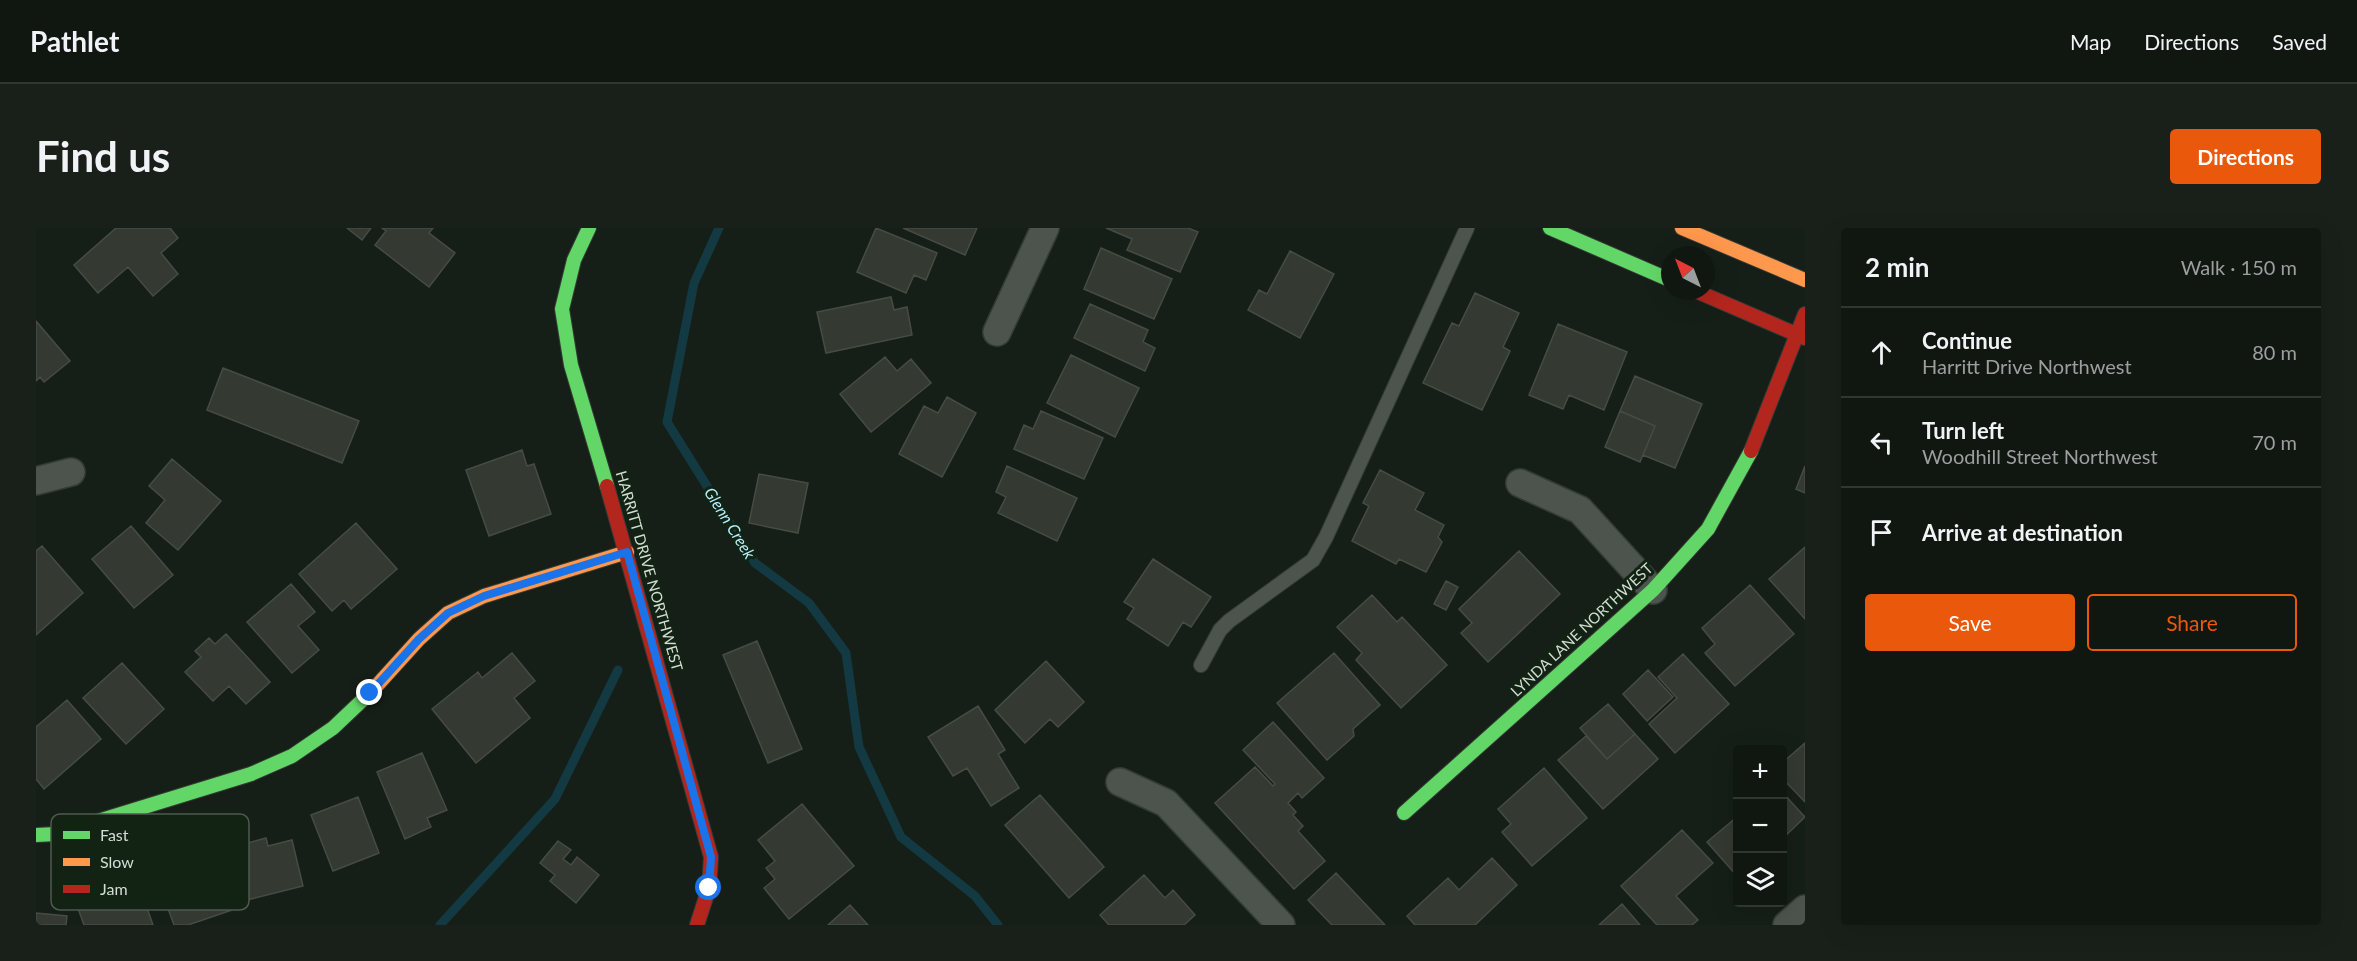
<!DOCTYPE html>
<html lang="en">
<head>
<meta charset="utf-8">
<style>
	:root { --surface:#101711; --page:#19201a; --text:#f1f3f6; --muted:#9c9f9f; --line:#303631; --accent:#ea580c }
	body { margin:0; font-family:Lato,sans-serif; background:var(--page); color:var(--text) }
	.controls { position:absolute; right:18px; bottom:18px; display:grid; overflow:hidden; border-radius:6px; box-shadow:0 6px 24px #0002 }
	.controls button { width:54px; height:54px; display:grid; place-items:center; padding:0; border:0; border-bottom:2px solid var(--line); background:var(--surface); color:var(--text); font:30px sans-serif }
	.compass { position:absolute; left:1625px; top:18px; width:54px; height:54px; border-radius:50%; background:var(--surface); box-shadow:0 6px 24px #0002; rotate:318deg }
	.stop { position:absolute; width:18px; height:18px; margin:-14px; border:4px solid #1a73e8; border-radius:50%; background:#fff }
	.stop.end { background:#1a73e8; border-color:#fff; box-shadow:0 2px 6px #0008 }
	.list { margin:0; padding:0; list-style:none }
	h2 { display:flex; justify-content:space-between; align-items:center; height:78px; margin:0; padding:0 24px; font-size:26px }
	h2 small { font-size:20px; font-weight:400; color:var(--muted) }
	.list li { display:grid; grid-template-columns:39px 1fr auto; gap:18px; align-items:center; box-sizing:border-box; height:90px; padding:0 24px; border-top:2px solid var(--line) }
	.list b { display:block; font-size:22px; white-space:nowrap }
	.list p { margin:0; font-size:20px; white-space:nowrap; color:var(--muted) }
	.list em { font-size:20px; font-style:normal; color:var(--muted) }
	.actions { display:flex; gap:12px; padding:18px 24px }
	.actions a { flex:1; padding:14px 0; border:2px solid var(--accent); border-radius:6px; text-align:center; font-size:21px; color:var(--accent) }
	.actions .main { background:var(--accent); color:#fff }
	.icon { flex:none; width:33px; height:33px; fill:none; stroke:currentColor; stroke-width:2; stroke-linecap:round; stroke-linejoin:round }
	.map { position:relative; flex:none; width:1769px; height:697px; overflow:hidden; border-radius:6px }
	header { display:flex; align-items:center; gap:36px; box-sizing:border-box; height:84px; padding:0 30px; background:var(--surface); border-bottom:2px solid var(--line) }
	header strong { font-size:28px }
	nav { display:flex; gap:33px; margin-inline-start:auto; font-size:21px }
	.intro { display:flex; align-items:center; justify-content:space-between; box-sizing:border-box; height:144px; padding:0 36px }
	h1 { margin:0; font-size:42px }
	.button { padding:15px 27px; border-radius:6px; background:var(--accent); color:#fff; font-size:21px; font-weight:700 }
	main { display:flex; gap:36px; padding:0 36px }
	aside { flex:1; background:var(--surface); border-radius:6px; box-shadow:0 6px 24px #0002 }
	.map>svg:first-child { display:block }
	.lines { fill:none; stroke-linecap:round; stroke-linejoin:round }
	.stream { stroke:#133a43; stroke-width:9 }
	.building { fill:#343931; stroke:#464c43; stroke-width:1.5 }
	.lane-casing { stroke:#343b35; stroke-width:16 }
	.street-casing { stroke:#343b35; stroke-width:30 }
	.fast-casing { stroke:#343b35; stroke-width:16 }
	.slow-casing { stroke:#343b35; stroke-width:16 }
	.jam-casing { stroke:#343b35; stroke-width:16 }
	.lane { stroke:#4d534d; stroke-width:14 }
	.street { stroke:#4d534d; stroke-width:27 }
	.fast { stroke:#63d668; stroke-width:14 }
	.slow { stroke:#ff974d; stroke-width:14 }
	.jam { stroke:#b3261e; stroke-width:14 }
	.route { stroke:#1a73e8; stroke-width:8 }
	.labels { text-anchor:middle; stroke-width:6; stroke-linejoin:round; paint-order:stroke }
	.street-label { font-size:15px; fill:#d2ddd3; stroke:#122314 }
	.water-label { font-size:16px; font-style:italic; fill:#b7f0ff; stroke:#122314 }
	.key { fill:#122314; stroke:#4c5b4d; stroke-width:1.5 }
	.key-label { font-size:16px; fill:#d2ddd3 }
</style>
</head>
<body>
<header>
<strong>Pathlet</strong>
<nav><a>Map</a><a>Directions</a><a>Saved</a></nav>
</header>
<div class="intro"><h1>Find us</h1><a class="button">Directions</a></div>
<main>
<div class="map">
<svg width="1769" height="697" viewBox="0 0 1769 697">
	<rect width="100%" height="100%" fill="#161f17"/>
	<g class="lines">
		<path class="stream" d="M683 0 658 55 631 194 719 335 773 375 810 425 823 519 865 609 939 668 962 697
			M404 697 519 571 582 442"/>
	</g>
	<path class="building" d="M80 0H134L142 10 125 25 142 46 117 68 92 39 62 65 38 37Z
		M311 0H335L326 12Z
		M346 0H397L393 5 419 25 393 59 339 17 350 3Z
		M840 0 901 25 890 52 878 47 870 65 821 44Z
		M867 0H941L929 27Z
		M1070 0H1152L1162 4 1144 44 1091 22 1096 11Z
		M1065 20 1136 51 1118 91 1048 61Z
		M1254 23 1298 46 1264 110 1212 82 1223 62 1231 66Z
		M1439 65 1483 85 1467 119 1474 123 1446 182 1387 155 1416 95 1423 98Z
		M855 69 858 82 871 79 876 107 790 125 781 84Z
		M1054 76 1112 102 1107 114 1119 120 1109 143 1038 110Z
		M0 93 34 133 8 154 4 149 0 153Z
		M1522 96 1591 124 1568 182 1533 167 1527 181 1493 167Z
		M1035 127 1103 160 1079 209 1011 175Z
		M849 129 861 143 875 131 895 155 835 204 804 166Z
		M187 140 323 193 306 235 171 182Z
		M1599 148 1666 176 1639 240 1607 227 1619 198 1584 183Z
		M911 169 940 185 906 249 863 226 888 178 902 185Z
		M1005 183 1067 210 1048 251 978 221 988 197 997 201Z
		M1584 183 1619 198 1604 234 1569 219Z
		M486 222 491 238 498 236 515 286 453 308 430 242Z
		M136 231 185 273 142 322 110 295 129 272 113 258Z
		M971 238 1041 270 1021 313 962 285 970 269 960 264Z
		M1769 238V265L1760 261Z
		M1344 242 1388 265 1379 282 1408 297 1402 309 1406 314 1390 344 1363 331 1360 336 1316 313 1333 278 1327 275Z
		M723 246 772 255 762 305 713 295Z
		M320 295 361 341 315 381 308 372 296 383 263 346Z
		M95 298 137 347 98 380 56 331Z
		M6 318 47 365 0 407V323Z
		M1769 319V391L1733 351Z
		M1483 323 1524 366 1452 434 1425 405 1436 395 1423 381Z
		M1117 331 1175 369 1155 399 1147 394 1132 418 1091 391 1098 380 1088 374Z
		M1410 353 1422 359 1410 382 1398 376Z
		M255 356 279 384 262 398 283 422 256 445 211 394Z
		M1714 357 1758 406 1699 458 1669 425 1679 416 1666 400Z
		M1336 367 1361 394 1366 389 1411 437 1365 480 1320 432 1326 425 1301 399Z
		M190 406 234 454 210 476 193 458 177 473 149 444 165 429 159 423 173 410 179 416Z
		M721 413 766 521 732 535 687 427Z
		M476 425 499 453 478 470 494 490 440 535 396 481 442 444 446 450Z
		M1298 425 1344 477 1317 501 1318 508 1291 532 1241 475Z
		M1647 426 1693 476 1639 525 1613 496 1641 470 1622 449Z
		M1010 433 1048 474 1022 499 1014 491 989 515 959 482Z
		M86 435 128 481 90 516 47 470Z
		M1612 442 1637 469 1611 493 1587 466Z
		M31 472 65 511 8 561 0 551V499Z
		M1572 476 1599 506 1571 531 1544 500Z
		M942 478 969 522 962 526 983 560 955 578 931 540 917 548 892 509Z
		M1237 494 1288 550 1266 570 1262 565 1252 575 1260 584 1257 587 1267 598 1262 603 1289 633 1258 661 1179 575 1219 539 1237 558 1239 556 1207 522Z
		M1599 506 1622 531 1567 581 1522 532 1550 508 1571 531Z
		M1769 515V574L1746 550V535Z
		M386 525 411 582 391 590 395 599 369 611 341 544Z
		M1508 540 1551 590 1496 638 1466 604 1475 596 1462 581Z
		M1746 564 1769 589 1746 611Z
		M1004 567 1068 639 1033 670 969 597Z
		M322 569 343 625 297 643 275 587Z
		M766 576 818 638 753 691 728 660 739 651 730 640 739 633 722 612Z
		M1702 588V649L1671 614Z
		M1646 602 1677 635 1640 668 1662 692 1656 697H1621L1585 658Z
		M230 610 232 618 256 612 267 658 203 674 189 621Z
		M522 613 535 622 527 631 535 637 541 629 563 647 540 675 514 653 519 647 504 635Z
		M1456 630 1481 657 1439 697H1379L1371 688 1412 650 1423 662Z
		M180 635 196 682 152 697H138L130 675 124 678 114 648 144 637 147 646Z
		M1300 645 1349 697H1296L1272 672Z
		M1108 647 1129 670 1137 662 1159 687 1148 697H1073L1064 687Z
		M83 659 86 666 104 660 117 697H48L39 672Z
		M1586 676 1604 697H1563Z
		M814 677 832 697H792Z
		M0 685 31 688 30 697H0Z"/>
	<g class="lines">
		<defs>
			<path id="lane" d="M1165 437 1184 402 1193 393 1277 332 1290 309 1431 0"/>
			<path id="street" d="M961 104 1009 0
				M0 253 35 244
				M1484 255 1544 282 1617 362
				M1084 554 1130 575 1245 697
				M1751 697 1769 681"/>
			<path id="fast" d="M553 0 538 32 526 81 535 137 571 258
				M1514 0 1634 52
				M1368 585 1617 362 1672 301 1715 223
				M0 607 20 606 215 546 256 528 297 500 335 464"/>
			<path id="slow" d="M1646 0 1769 52
				M335 464 383 411 412 385 448 368 591 324"/>
			<path id="jam" d="M1660 63 1769 110
				M1715 223 1769 86
				M571 258 675 629 673 660 661 697"/>
		</defs>
		<use href="#lane" class="lane-casing"/>
		<use href="#street" class="street-casing"/>
		<use href="#fast" class="fast-casing"/>
		<use href="#slow" class="slow-casing"/>
		<use href="#jam" class="jam-casing"/>
		<use href="#lane" class="lane"/>
		<use href="#street" class="street"/>
		<use href="#fast" class="fast"/>
		<use href="#slow" class="slow"/>
		<use href="#jam" class="jam"/>
	</g>
	<g class="lines">
		<path class="route" d="M334 465 383 411 412 385 448 368 591 324 675 629 673 660"/>
	</g>
	<g class="labels">
		<g class="street-label">
			<text transform="translate(613 343) rotate(74)" y="5">HARRITT DRIVE NORTHWEST</text>
			<text transform="translate(1546 402) rotate(-43)" y="5">LYNDA LANE NORTHWEST</text>
		</g>
		<g class="water-label">
			<text transform="translate(694 295) rotate(58)" y="6">Glenn Creek</text>
		</g>
	</g>
	<rect x="15" y="586" width="198" height="96" rx="9" class="key"/>
	<rect x="27" y="603" width="27" height="8" fill="#63d668"/>
	<rect x="27" y="630" width="27" height="8" fill="#ff974d"/>
	<rect x="27" y="657" width="27" height="8" fill="#b3261e"/>
	<g class="key-label">
		<text x="64" y="613">Fast</text>
		<text x="64" y="640">Slow</text>
		<text x="64" y="667">Jam</text>
	</g>
</svg>
<div class="controls">
<button>+</button>
<button>−</button>
<button><svg class="icon" aria-label="layers" viewBox="0 0 24 24"><path d="M12 4l9 5-9 5-9-5zM3 14l9 5 9-5"/></svg></button>
</div>
<svg class="compass" viewBox="-18 -18 36 36"><path d="M0-13l5 13h-10z" fill="#e53935"/><path d="M0 13l5-13h-10z" fill="#9c9f9f"/></svg>
<div class="stop" style="left:673px;top:660px"></div>
<div class="stop end" style="left:334px;top:465px"></div>
</div>
<aside>
<h2>2 min<small>Walk · 150 m</small></h2>
<ul class="list">
<li><svg class="icon" aria-label="ahead" viewBox="0 0 24 24"><path d="M12 20V5M6 11l6-6 6 6"/></svg><div><b>Continue</b><p>Harritt Drive Northwest</p></div><em>80 m</em></li>
<li><svg class="icon" aria-label="left" viewBox="0 0 24 24"><path d="M17 20v-9H6M10 6l-5 5 5 5"/></svg><div><b>Turn left</b><p>Woodhill Street Northwest</p></div><em>70 m</em></li>
<li><svg class="icon" aria-label="arrive" viewBox="0 0 24 24"><path d="M6 21V4h12l-3 4 3 4H6"/></svg><div><b>Arrive at destination</b></div></li>
</ul>
<div class="actions"><a class="main">Save</a><a>Share</a></div>
</aside>
</main>
</body>
</html>
